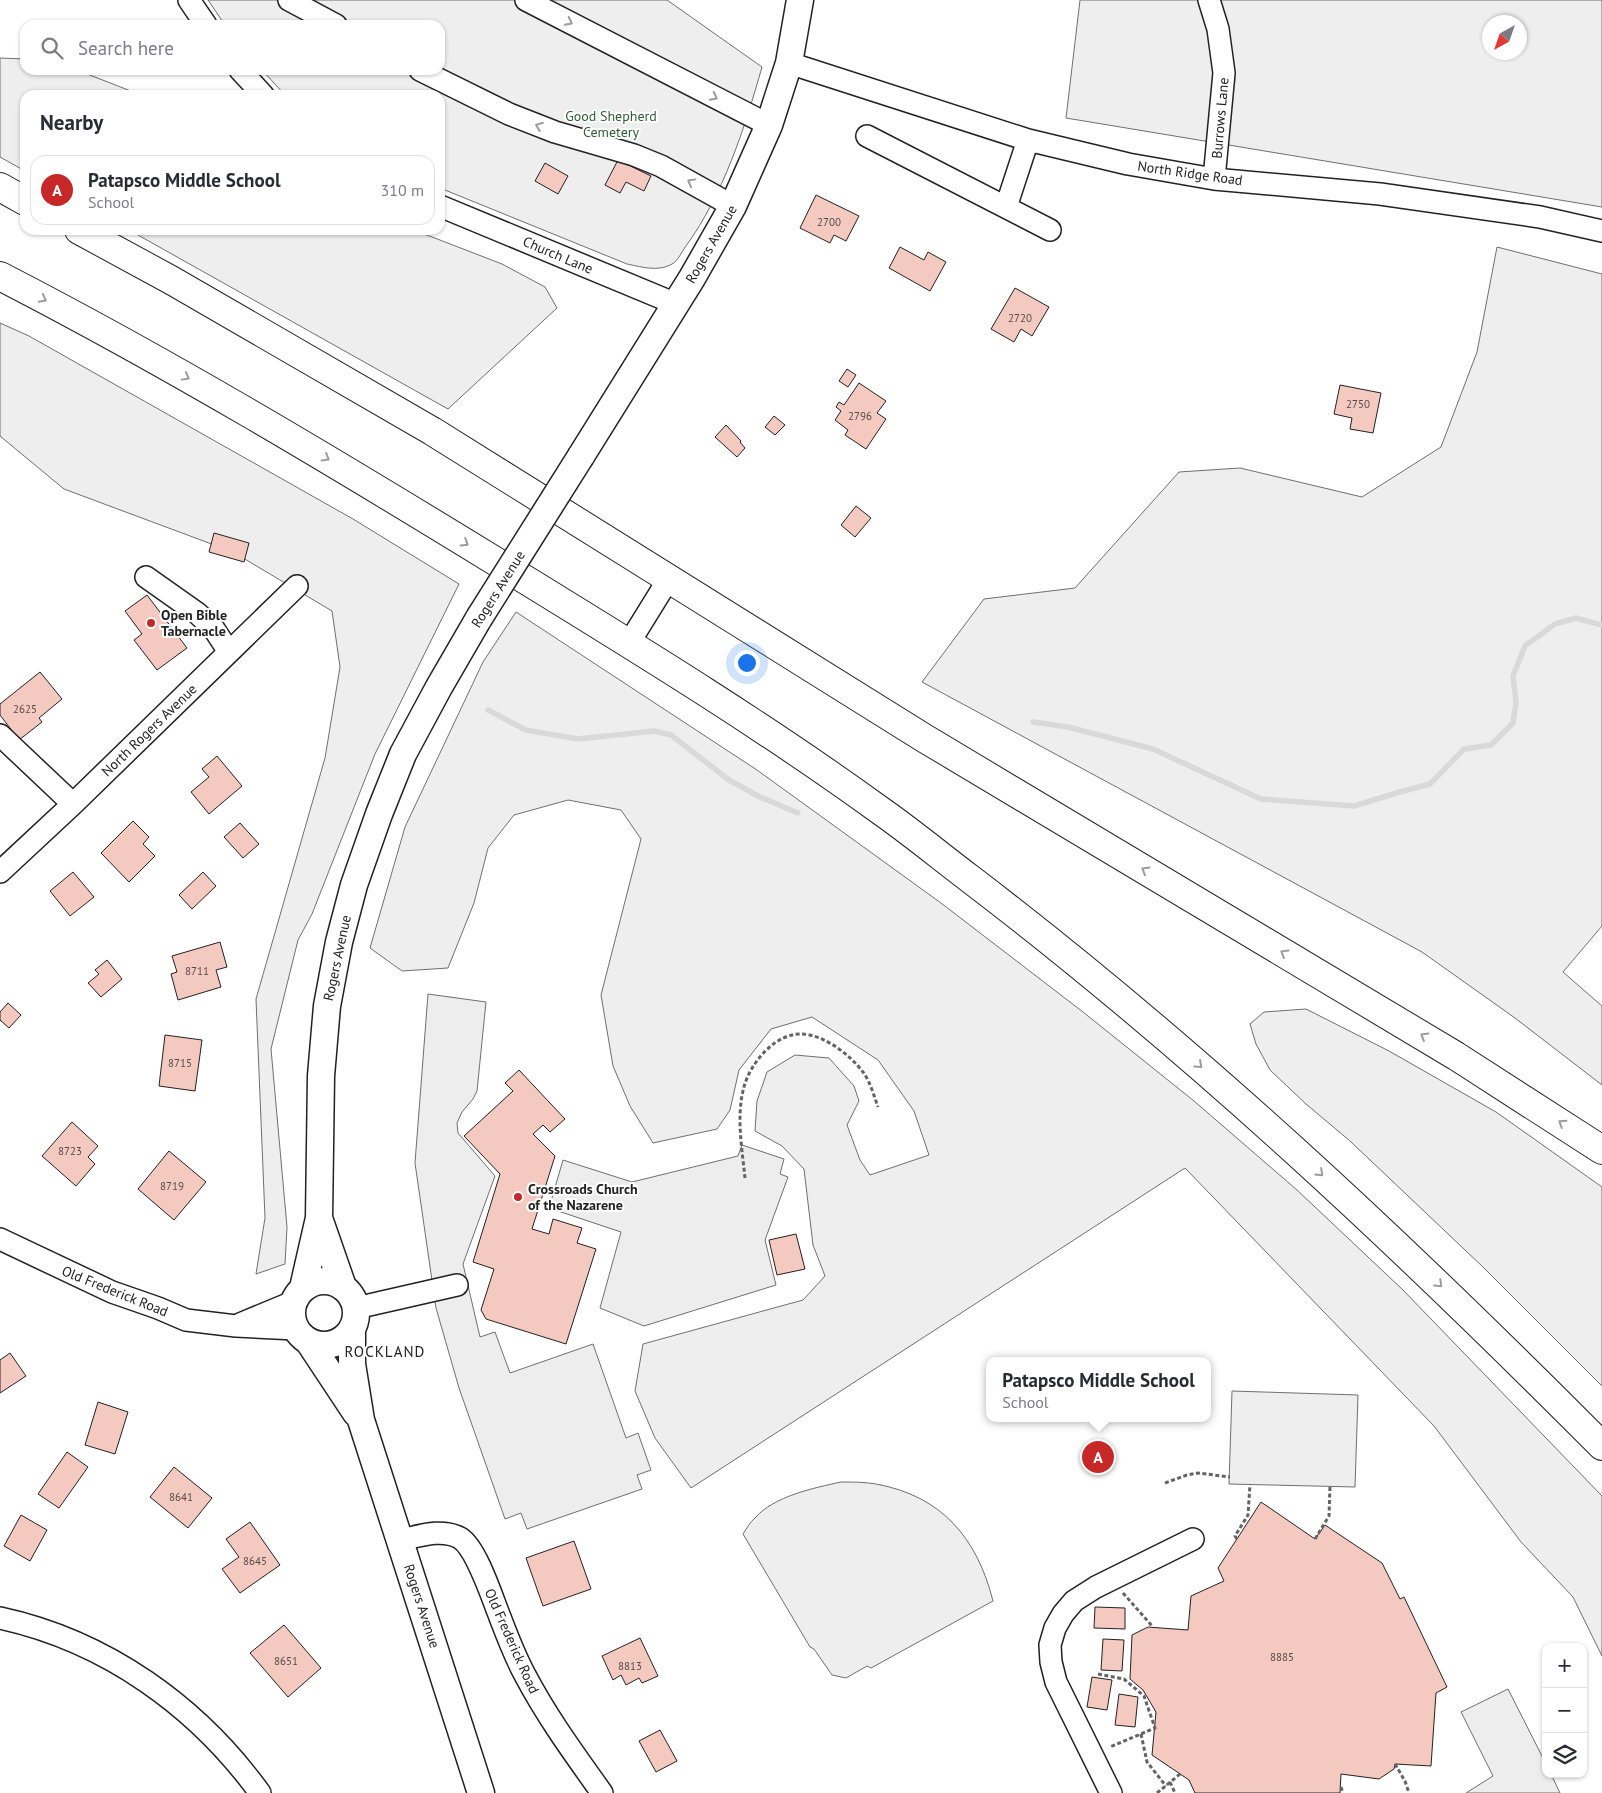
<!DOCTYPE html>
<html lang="en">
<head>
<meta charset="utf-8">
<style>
	:root { --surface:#fff; --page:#f7f7f7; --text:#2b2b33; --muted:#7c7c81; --line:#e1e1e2; --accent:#c62828 }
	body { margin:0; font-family:"PT Sans",sans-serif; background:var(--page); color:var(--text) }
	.controls { position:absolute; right:15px; bottom:15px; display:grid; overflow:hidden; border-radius:10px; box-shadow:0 1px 4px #0004 }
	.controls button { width:45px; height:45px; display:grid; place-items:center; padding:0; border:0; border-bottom:1px solid var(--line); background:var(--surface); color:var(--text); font:25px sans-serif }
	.compass { position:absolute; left:1482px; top:15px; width:45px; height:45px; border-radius:50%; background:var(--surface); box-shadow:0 1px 4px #0004; rotate:220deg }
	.you { position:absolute; left:746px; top:662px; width:18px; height:18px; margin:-12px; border:4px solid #fff; border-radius:50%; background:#1a73e8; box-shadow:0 0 0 8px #1a73e833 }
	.badge { display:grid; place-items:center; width:32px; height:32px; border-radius:50%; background:var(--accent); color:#fff; font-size:16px; font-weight:700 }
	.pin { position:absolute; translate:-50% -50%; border:2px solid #fff; box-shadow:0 1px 5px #0006 }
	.popup { position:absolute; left:986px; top:1357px; width:225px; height:65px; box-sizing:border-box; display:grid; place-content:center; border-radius:10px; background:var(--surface); filter:drop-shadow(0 1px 4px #0005); font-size:16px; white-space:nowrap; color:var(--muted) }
	.popup b { font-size:19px; color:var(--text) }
	.popup::after { content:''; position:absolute; left:50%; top:100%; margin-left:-10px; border:10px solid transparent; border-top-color:var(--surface) }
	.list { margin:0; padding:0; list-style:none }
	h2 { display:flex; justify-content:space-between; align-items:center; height:65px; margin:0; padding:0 20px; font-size:21px }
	h2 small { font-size:16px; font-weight:400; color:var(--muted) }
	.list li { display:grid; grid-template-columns:32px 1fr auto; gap:15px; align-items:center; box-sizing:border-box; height:70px; margin:0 10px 10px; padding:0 10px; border:1px solid var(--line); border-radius:15px }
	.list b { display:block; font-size:19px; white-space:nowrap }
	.list p { margin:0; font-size:16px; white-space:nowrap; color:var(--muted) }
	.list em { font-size:16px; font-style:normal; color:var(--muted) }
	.icon { flex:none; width:28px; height:28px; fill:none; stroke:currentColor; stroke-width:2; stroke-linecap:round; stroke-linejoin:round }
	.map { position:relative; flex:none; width:1602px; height:1793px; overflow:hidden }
	.search { position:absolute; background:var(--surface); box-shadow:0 1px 4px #0004; left:20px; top:20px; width:425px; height:55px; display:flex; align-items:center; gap:12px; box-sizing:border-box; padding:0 18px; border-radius:15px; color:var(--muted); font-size:19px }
	.panel { position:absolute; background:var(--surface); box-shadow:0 1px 4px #0004; left:20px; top:90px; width:425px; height:145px; border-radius:15px }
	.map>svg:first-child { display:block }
	.green { fill:#eee; stroke:#6f6f6f; fill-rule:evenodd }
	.parking { fill:#ededed; stroke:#6f6f6f }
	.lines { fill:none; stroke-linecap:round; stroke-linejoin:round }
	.stream { stroke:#d9d9d9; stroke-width:5.5 }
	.building { fill:#f3c9c0; stroke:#222 }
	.minor-casing { stroke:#222; stroke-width:24 }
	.major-casing { stroke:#222; stroke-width:29 }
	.highway-casing { stroke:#222; stroke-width:30 }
	.path { stroke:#646464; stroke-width:3; stroke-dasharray:4 2.5; stroke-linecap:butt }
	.minor { stroke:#fff; stroke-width:21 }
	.major { stroke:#fff; stroke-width:26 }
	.highway { stroke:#fff; stroke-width:28 }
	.major-bridge-casing { stroke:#222; stroke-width:29; stroke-linecap:butt }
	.major-bridge { stroke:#fff; stroke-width:26 }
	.oneway { stroke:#9c9c9c }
	.poi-dot { fill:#c62828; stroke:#fff; stroke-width:2 }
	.labels { text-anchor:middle; stroke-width:4; stroke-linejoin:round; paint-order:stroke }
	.number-label { font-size:11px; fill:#564c4a }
	.park-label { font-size:14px; fill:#2f5e38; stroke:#fff }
	.street-label { font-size:14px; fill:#222; stroke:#fff }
	.poi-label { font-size:14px; font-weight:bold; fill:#222; stroke:#fff; text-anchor:start }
	.neighbourhood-label { font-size:15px; letter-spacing:1px; fill:#222; stroke:#fff }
</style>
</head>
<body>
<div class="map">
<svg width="1602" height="1793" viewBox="0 0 1602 1793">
	<rect width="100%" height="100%" fill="#fff"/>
	<path class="green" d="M208 0H667L762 67C744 130 724 193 686 246 682 251 678 261 672 264 658 272 642 267 627 264L440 188V95H285L262 70H440V25H225Z
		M1080 0H1602V207L1066 118ZM1490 22H1520V52H1490Z
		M0 58 25 59V70H77L141 95H25V171L0 157Z
		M129 230H414L502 264 545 287 557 308 448 409Z
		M1497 247 1602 274V926L1563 972 1602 1006V1085L1515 1018 1422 952 922 682 984 599 1075 588 1179 472 1240 468 1362 497 1441 447 1477 352Z
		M0 323 29 336 353 519 459 584 375 754 312 914 298 940 271 1049 287 1227 285 1264 256 1274 265 1218 256 999 325 758 340 667 332 611 233 552 64 489 0 436Z
		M516 612 757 770 941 903 1083 1012 1194 1101 1297 1190 1403 1290 1602 1496V1656L1573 1597 1521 1542 1434 1426 1185 1168 691 1488 655 1438 635 1391 643 1344 803 1300 825 1276 813 1245 804 1169 782 1146 755 1131 757 1101 767 1072 795 1055 829 1058 854 1086 859 1101 847 1125 860 1160 870 1175 929 1155 914 1111 878 1060 812 1017 771 1029 739 1070 730 1110 717 1129 653 1143 630 1106 613 1066 601 995 641 839 621 810 568 800 514 815 488 848 474 903 448 968 402 971 370 948 405 827 483 662Z
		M1306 1009 1389 1051 1496 1112 1602 1187V1386L1484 1268 1350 1141 1306 1104 1270 1070 1256 1044 1250 1024 1264 1012Z
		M1232 1391 1358 1395 1355 1487 1229 1484Z
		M841 1482C853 1482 865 1482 876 1484 942 1496 977 1538 993 1601L871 1668 867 1666 846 1678 832 1675 814 1649 810 1647 743 1534C747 1528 750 1522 755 1518 774 1496 814 1488 841 1482Z"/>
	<path class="parking" d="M428 994 486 1002 477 1091 473 1099 462 1112 457 1123 458 1133 495 1176 463 1264 480 1337 495 1332 510 1373 593 1344 626 1438 638 1433 651 1470 637 1475 642 1489 527 1529 521 1513 505 1519 459 1388 436 1308 415 1163Z
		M742 1145 784 1159 780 1174 788 1177 765 1240 776 1285 644 1326 600 1308 621 1232 549 1208 563 1160 632 1182 738 1156Z
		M1508 1689 1546 1764V1774H1551L1560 1793H1466L1493 1776 1461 1712Z"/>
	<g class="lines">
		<path class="stream" d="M488 710 526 730 578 739 654 731 671 735 729 780 760 797 798 813
			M1033 722 1068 727 1153 749 1261 799 1354 806 1400 792 1430 784 1464 749 1491 745 1513 723 1516 702 1513 676 1525 646 1555 624 1576 618 1602 625"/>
	</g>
	<path class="building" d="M618 160 651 176 644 191 626 182 620 193 605 185Z
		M545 163 568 176 558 194 535 181Z
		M816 195 859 216 846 241 834 235 830 243 800 228Z
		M900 247 924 260 928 252 946 262 930 291 889 268Z
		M1015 288 1049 307 1032 336 1021 329 1014 342 991 329Z
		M847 369 856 375 848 387 839 381Z
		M859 383 886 401 877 413 886 419 866 449 845 435 848 430 835 420 841 411 836 407 839 402 844 405Z
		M1340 385 1381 393 1373 433 1350 429 1352 418 1334 414Z
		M774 416 785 425 775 435 765 427Z
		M726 425 741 441 740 442 745 448 737 457 715 437Z
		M856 506 871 518 855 537 841 525Z
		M214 533 249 543 244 562 209 552Z
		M147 595 187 648 157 670 134 640 142 634 125 611Z
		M40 672 62 699 39 718 42 722 19 740 0 715V704Z
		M217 756 242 786 209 814 191 792 209 777 202 769Z
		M133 821 149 837 143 844 155 856 129 882 101 853Z
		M240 823 259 844 243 858 224 837Z
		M73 872 94 897 70 916 50 891Z
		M203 872 216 886 192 909 179 895Z
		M220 942 227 967 216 970 221 987 178 1000 171 974 177 972 172 956Z
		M107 960 122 979 101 997 88 983 99 974 95 970Z
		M8 1003 21 1015 9 1028 0 1020V1012Z
		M165 1035 202 1040 195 1091 159 1086Z
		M519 1070 565 1119 550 1132 543 1125 533 1134 555 1156 532 1229 549 1234 553 1219 582 1228 577 1243 596 1249 566 1344 486 1319 481 1310 494 1269 473 1262 500 1174 464 1136 513 1091 505 1083Z
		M72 1122 98 1146 88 1157 95 1164 76 1186 42 1156Z
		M169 1151 206 1182 174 1220 138 1189Z
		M796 1234 805 1269 777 1275 769 1240Z
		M10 1353 26 1376 0 1393V1360Z
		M98 1402 128 1412 115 1454 85 1445Z
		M67 1452 88 1467 59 1508 38 1494Z
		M174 1467 212 1498 188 1528 150 1497Z
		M1261 1502 1315 1539 1325 1525 1382 1563 1400 1599 1404 1597 1447 1687 1436 1693 1431 1766 1395 1764 1394 1769 1379 1779 1341 1774 1340 1793H1195L1189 1780 1152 1755 1156 1712 1143 1690 1130 1679 1132 1635 1148 1627 1188 1630 1191 1596 1224 1581 1218 1568Z
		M21 1515 47 1530 30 1561 4 1546Z
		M250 1522 280 1565 240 1593 222 1569 239 1557 226 1539Z
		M574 1541 591 1589 543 1606 526 1558Z
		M1095 1607 1125 1608V1629L1094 1628Z
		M284 1625 321 1668 288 1697 250 1653Z
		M640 1638 658 1676 642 1683 639 1678 626 1685 621 1675 613 1680 602 1656Z
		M1103 1639 1124 1640 1122 1671 1101 1670Z
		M1092 1677 1112 1680 1107 1710 1087 1707Z
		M1119 1694 1138 1697 1135 1727 1115 1725Z
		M660 1730 677 1761 656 1772 639 1741Z"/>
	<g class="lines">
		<defs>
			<path id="minor" d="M189 0 206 25
				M289 0 336 25
				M526 0 769 125
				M1209 0 1218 29 1224 73 1214 179
				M789 63 1028 140 1128 164 1214 179 1380 194 1540 217 1602 231
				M240 70 263 95
				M420 70 509 114 555 132 634 155 661 166 733 206
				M867 136 1050 230
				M440 206 676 304
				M1006 207 1028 140
				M146 577 197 613 214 629 229 652
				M629 643 668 580
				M0 735 73 804
				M0 872 73 804 297 586
				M0 1239 112 1292 158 1308 186 1320 236 1326 296 1329
				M356 1308 457 1285
				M240 1324 293 1302
				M401 1540C419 1536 442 1528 460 1538 476 1548 491 1594 498 1612 506 1633 514 1655 525 1675 547 1717 575 1755 602 1793
				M0 1618C106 1641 197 1706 260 1793
				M1111 1793 1056 1682 1051 1662 1050 1645 1055 1628 1063 1614 1074 1601 1096 1587 1193 1539"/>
			<path id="major" d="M581 456 692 278 733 206 769 125 789 63 800 0
				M319 1218 343 1287
				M292 1313a32 32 0 1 1 64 0a32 32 0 1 1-64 0Z
				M303 1288 319 1218 321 1076 327 1006 339 942 354 885 379 814 403 754 439 687 479 618
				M352 1330V1364L361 1420 481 1793
				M309 1342 356 1413"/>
			<path id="highway" d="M0 187 25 201
				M79 230 171 280 432 431 924 738 1456 1056 1602 1150
				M0 276C169 363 332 461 495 561 625 641 757 721 881 811 911 832 940 856 969 878 1196 1051 1401 1244 1602 1446"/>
		</defs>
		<use href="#minor" class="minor-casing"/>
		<use href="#major" class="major-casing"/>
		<use href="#highway" class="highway-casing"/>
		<path class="path" d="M745 1178C742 1149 736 1115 744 1087 750 1063 776 1032 803 1034 826 1036 850 1055 863 1072 870 1081 874 1096 878 1107
			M1165 1483 1187 1475 1198 1473 1230 1477
			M1237 1539 1235 1536 1248 1515 1250 1484
			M1315 1539 1329 1516 1330 1486
			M1123 1593 1153 1627
			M1098 1674 1124 1679 1144 1696 1155 1728 1110 1747
			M1141 1734 1147 1762 1166 1786
			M1395 1764 1405 1781 1409 1793
			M1170 1782 1175 1793
			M1341 1787 1343 1793
			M1157 1793 1180 1774"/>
		<use href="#minor" class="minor"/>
		<use href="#major" class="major"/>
		<use href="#highway" class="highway"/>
		<defs>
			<path id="major-bridge" d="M479 618 581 456"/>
		</defs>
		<use href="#major-bridge" class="major-bridge-casing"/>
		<use href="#major-bridge" class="major-bridge"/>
	</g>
	<defs><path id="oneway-chevron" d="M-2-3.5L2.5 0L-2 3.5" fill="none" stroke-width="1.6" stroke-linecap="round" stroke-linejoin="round" transform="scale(1.25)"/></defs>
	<g class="oneway">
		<use href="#oneway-chevron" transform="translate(569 22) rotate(27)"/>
		<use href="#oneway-chevron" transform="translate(714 97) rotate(27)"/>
		<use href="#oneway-chevron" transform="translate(539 126) rotate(-159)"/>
		<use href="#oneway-chevron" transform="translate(691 182) rotate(-151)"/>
		<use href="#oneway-chevron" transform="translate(43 299) rotate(28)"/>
		<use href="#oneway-chevron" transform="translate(186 377) rotate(29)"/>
		<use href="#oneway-chevron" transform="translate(326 458) rotate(31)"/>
		<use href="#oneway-chevron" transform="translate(465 543) rotate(32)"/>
		<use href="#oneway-chevron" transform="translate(1145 870) rotate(-149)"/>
		<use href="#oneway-chevron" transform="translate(1284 953) rotate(-149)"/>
		<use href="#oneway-chevron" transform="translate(1424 1036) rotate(-149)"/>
		<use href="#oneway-chevron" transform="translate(1199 1065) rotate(42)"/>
		<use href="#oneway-chevron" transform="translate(1562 1123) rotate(-147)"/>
		<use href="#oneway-chevron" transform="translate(1320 1173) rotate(43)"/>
		<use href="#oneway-chevron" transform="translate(1439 1284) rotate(44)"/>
	</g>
	<g class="poi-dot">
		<circle cx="151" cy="623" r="5"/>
		<circle cx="518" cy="1197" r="5"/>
	</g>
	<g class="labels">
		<g class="number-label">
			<text x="829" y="226">2700</text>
			<text x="1020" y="322">2720</text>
			<text x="1358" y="408">2750</text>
			<text x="860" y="420">2796</text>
			<text x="25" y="713">2625</text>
			<text x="197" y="975">8711</text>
			<text x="180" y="1067">8715</text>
			<text x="70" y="1155">8723</text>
			<text x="172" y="1190">8719</text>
			<text x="181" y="1501">8641</text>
			<text x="255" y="1565">8645</text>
			<text x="1282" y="1661">8885</text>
			<text x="286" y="1665">8651</text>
			<text x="630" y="1670">8813</text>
		</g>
		<g class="park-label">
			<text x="611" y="121">Good Shepherd<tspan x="611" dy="16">Cemetery</tspan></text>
		</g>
		<g class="street-label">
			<text transform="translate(1220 118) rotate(-85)" y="5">Burrows Lane</text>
			<text transform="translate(1190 173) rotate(8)" y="5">North Ridge Road</text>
			<text transform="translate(711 244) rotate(-60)" y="5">Rogers Avenue</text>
			<text transform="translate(558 255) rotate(23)" y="5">Church Lane</text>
			<text transform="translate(498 589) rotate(-58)" y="5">Rogers Avenue</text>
			<text transform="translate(149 730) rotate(-44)" y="5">North Rogers Avenue</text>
			<text transform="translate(337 958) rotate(-78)" y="5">Rogers Avenue</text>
			<text transform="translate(115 1291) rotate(22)" y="5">Old Frederick Road</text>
			<text transform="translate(422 1606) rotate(72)" y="5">Rogers Avenue</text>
			<text transform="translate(512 1641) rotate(66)" y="5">Old Frederick Road</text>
		</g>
		<g class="poi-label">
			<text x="161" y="620">Open Bible<tspan x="161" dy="16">Tabernacle</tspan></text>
			<text x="528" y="1194">Crossroads Church<tspan x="528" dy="16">of the Nazarene</tspan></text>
		</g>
		<g class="neighbourhood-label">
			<text x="385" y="1357">ROCKLAND</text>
		</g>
	</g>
</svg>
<div class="controls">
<button>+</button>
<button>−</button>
<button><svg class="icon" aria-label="layers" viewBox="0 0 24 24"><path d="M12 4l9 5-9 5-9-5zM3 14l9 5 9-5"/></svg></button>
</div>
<svg class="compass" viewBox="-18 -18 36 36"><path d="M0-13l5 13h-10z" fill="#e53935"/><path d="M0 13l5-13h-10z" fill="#7c7c81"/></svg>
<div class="you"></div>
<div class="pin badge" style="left:1098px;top:1457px">A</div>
<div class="popup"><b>Patapsco Middle School</b>School</div>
<div class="search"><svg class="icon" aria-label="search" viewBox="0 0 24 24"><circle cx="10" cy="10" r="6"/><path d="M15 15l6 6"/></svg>Search here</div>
<section class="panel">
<h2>Nearby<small></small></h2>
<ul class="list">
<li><span class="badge">A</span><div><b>Patapsco Middle School</b><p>School</p></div><em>310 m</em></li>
</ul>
</section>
</div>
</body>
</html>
